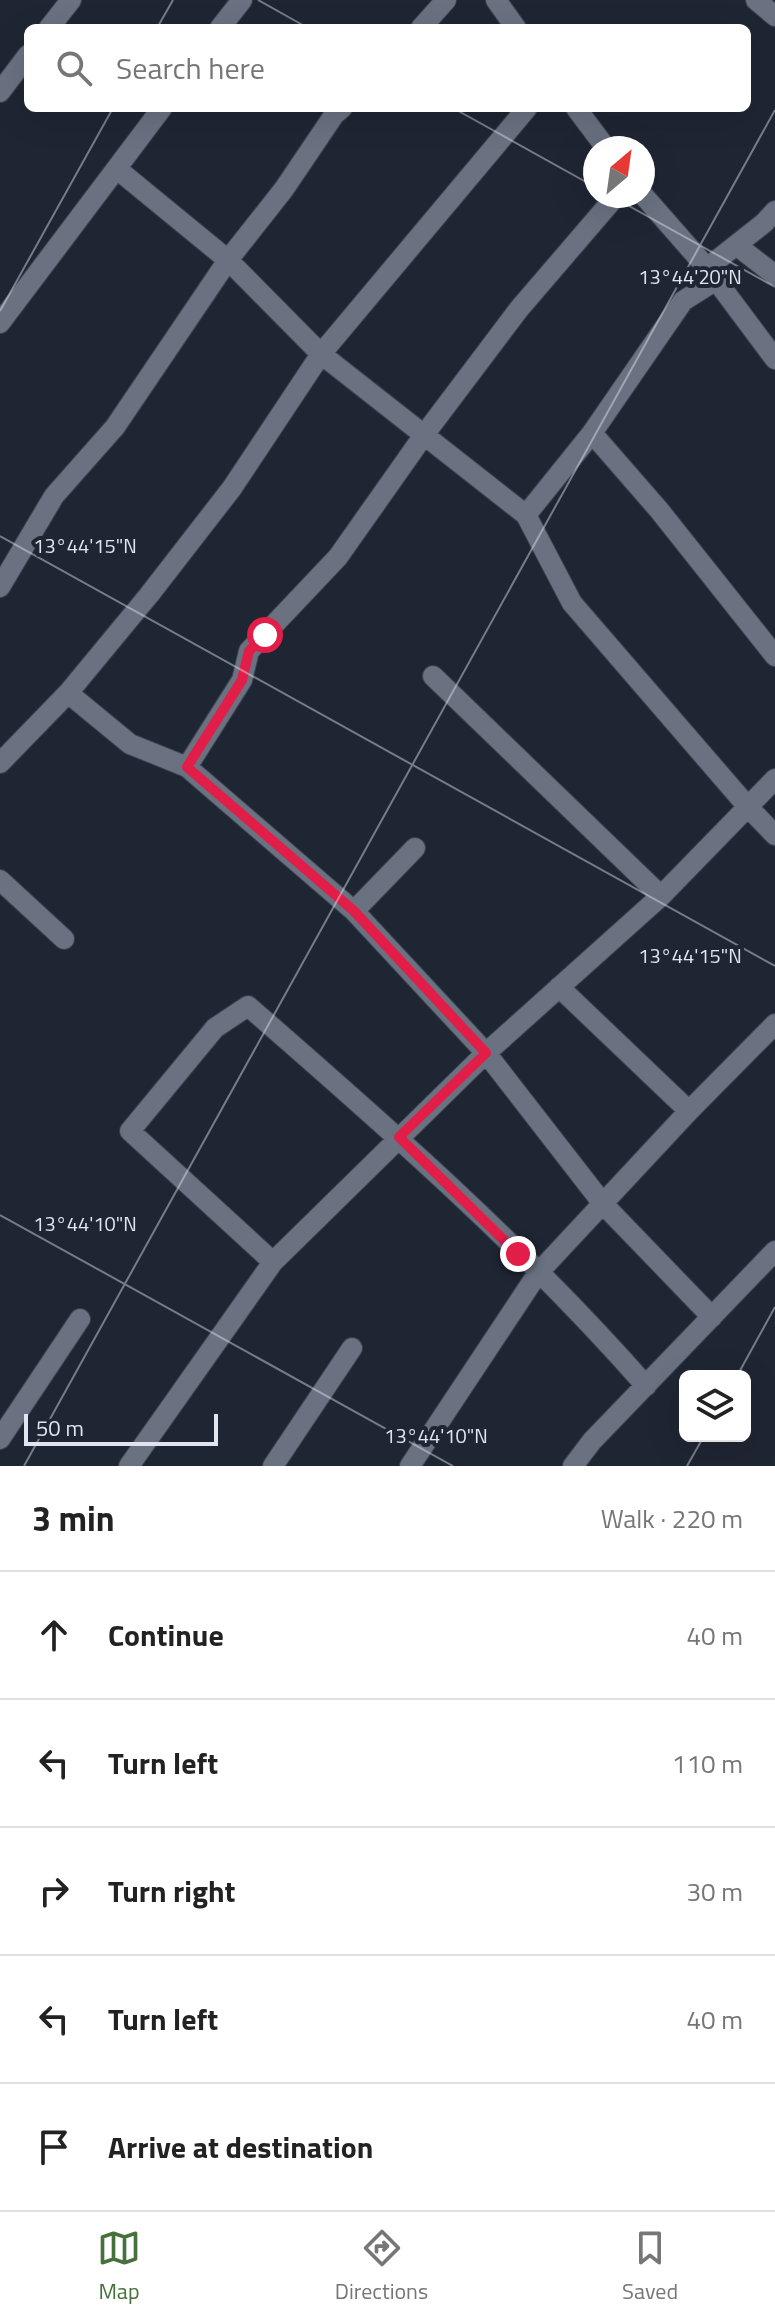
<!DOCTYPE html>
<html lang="en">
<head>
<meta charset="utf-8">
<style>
	:root { --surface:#fff; --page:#f6f6f6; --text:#222; --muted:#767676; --line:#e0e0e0; --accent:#47713c }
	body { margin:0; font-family:"Titillium Web",sans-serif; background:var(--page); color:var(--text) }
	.controls { position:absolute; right:24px; bottom:24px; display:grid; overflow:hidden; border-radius:12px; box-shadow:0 8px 32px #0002 }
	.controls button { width:72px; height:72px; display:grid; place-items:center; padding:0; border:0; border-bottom:2px solid var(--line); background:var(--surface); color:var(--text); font:40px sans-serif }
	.compass { position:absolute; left:583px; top:136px; width:72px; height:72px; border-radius:50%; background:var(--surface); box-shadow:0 8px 32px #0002; rotate:29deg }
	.scale { position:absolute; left:24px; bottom:20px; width:194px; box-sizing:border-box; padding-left:8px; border:4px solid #e1e5ef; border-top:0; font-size:22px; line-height:28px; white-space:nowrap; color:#e1e5ef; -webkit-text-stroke:6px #1f2633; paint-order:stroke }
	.stop { position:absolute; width:24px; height:24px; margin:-18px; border:6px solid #e11d48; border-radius:50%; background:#fff }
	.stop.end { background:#e11d48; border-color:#fff; box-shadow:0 2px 8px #0008 }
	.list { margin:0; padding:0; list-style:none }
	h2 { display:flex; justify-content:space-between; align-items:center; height:104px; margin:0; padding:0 32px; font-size:34px }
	h2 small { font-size:26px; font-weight:400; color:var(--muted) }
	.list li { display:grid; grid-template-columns:52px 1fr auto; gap:24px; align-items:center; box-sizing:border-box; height:128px; padding:0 32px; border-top:2px solid var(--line) }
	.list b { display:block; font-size:30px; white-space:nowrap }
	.list em { font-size:26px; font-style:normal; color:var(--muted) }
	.icon { flex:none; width:44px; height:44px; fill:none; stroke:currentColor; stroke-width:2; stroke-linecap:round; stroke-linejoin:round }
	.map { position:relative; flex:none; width:775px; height:1466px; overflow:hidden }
	.search { position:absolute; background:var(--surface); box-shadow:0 8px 32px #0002; left:24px; right:24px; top:24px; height:88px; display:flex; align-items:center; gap:20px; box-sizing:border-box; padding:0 28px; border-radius:12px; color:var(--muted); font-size:30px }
	.sheet { height:744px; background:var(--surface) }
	nav { display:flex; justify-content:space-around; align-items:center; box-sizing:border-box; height:112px; border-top:2px solid var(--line); background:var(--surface); font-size:22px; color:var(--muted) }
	nav a { display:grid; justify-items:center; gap:4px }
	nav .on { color:var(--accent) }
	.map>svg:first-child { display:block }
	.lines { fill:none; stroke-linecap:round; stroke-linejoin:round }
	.street-casing { stroke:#3d424e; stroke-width:22 }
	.street { stroke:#6a7282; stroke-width:20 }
	.route { stroke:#e11d48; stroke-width:10 }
	.ticks { fill:none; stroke:#e1e5ef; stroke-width:2; stroke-opacity:0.45 }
	.ticks-label { font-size:20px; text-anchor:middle; fill:#e1e5ef; stroke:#1f2633; stroke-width:8; stroke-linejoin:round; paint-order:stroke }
</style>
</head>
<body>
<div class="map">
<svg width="775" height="1466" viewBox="0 0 775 1466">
	<rect width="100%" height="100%" fill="#1f2633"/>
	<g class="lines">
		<defs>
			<path id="street" d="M496 0 516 28
				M756 0 775 16
				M49 28 71 0
				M220 28 242 0
				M421 28 446 0
				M0 92 28 55
				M576 108 606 148
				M117 169 228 260 321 354 526 515 572 603 748 807 775 835
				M643 195 707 268 775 359
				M736 245 775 275
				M707 268 764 223 775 211
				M0 323 162 108
				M592 433 659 510 775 656
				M526 515 592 433 683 301 716 280
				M0 587 54 496 115 427 228 260 284 189 334 115 342 108
				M433 676 661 896
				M68 693 130 744 187 767 354 911 486 1053 604 1205 712 1317
				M0 763 68 693 149 595 232 488 321 354 527 108
				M187 767 242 680 249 651 338 557 424 435 519 309 616 196
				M0 880 64 939
				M354 911 415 848
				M559 987 689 1111
				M273 1262 130 1131 215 1028 248 1006C386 1126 525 1248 646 1386
				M0 1439 80 1319
				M129 1466 273 1262 486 1053 661 896 775 779
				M273 1466 352 1348
				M410 1466 538 1273 689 1111 775 1024
				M573 1466 592 1441 775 1251"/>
		</defs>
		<use href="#street" class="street-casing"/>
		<use href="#street" class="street"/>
	</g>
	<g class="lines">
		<path class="route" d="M265 635 249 651 242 680 187 767 354 911 486 1053 399 1137 518 1254"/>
	</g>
	<path class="ticks" d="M258 0 308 28M157 28 173 0M453 108 595 187M611 196 775 287M0 311 113 108M0 536 775 966M0 1215 453 1466M737 1376 775 1307M24 1466 775 110M687 1466 704 1436"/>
	<g class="ticks-label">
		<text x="690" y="284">13°44'20"N</text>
		<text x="85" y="553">13°44'15"N</text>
		<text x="690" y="963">13°44'15"N</text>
		<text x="85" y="1231">13°44'10"N</text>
		<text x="436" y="1443">13°44'10"N</text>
	</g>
</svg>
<div class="controls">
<button><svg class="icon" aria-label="layers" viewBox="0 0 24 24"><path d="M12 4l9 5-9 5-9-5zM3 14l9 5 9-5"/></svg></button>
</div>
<svg class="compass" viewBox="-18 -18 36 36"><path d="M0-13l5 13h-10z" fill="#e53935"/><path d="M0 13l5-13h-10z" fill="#767676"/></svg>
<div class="scale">50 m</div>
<div class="stop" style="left:265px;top:635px"></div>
<div class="stop end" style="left:518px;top:1254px"></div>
<div class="search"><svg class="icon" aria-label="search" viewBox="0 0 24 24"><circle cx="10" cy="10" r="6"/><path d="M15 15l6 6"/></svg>Search here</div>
</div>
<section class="sheet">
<h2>3 min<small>Walk · 220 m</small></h2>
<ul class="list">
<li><svg class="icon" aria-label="ahead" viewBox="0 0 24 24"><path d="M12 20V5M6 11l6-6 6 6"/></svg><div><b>Continue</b></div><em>40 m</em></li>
<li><svg class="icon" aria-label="left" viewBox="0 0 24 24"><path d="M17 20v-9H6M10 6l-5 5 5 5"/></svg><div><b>Turn left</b></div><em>110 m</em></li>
<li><svg class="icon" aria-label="right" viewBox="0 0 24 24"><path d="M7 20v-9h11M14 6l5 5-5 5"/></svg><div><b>Turn right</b></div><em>30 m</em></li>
<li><svg class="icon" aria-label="left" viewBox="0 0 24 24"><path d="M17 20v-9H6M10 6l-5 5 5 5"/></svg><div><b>Turn left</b></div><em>40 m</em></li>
<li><svg class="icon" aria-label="arrive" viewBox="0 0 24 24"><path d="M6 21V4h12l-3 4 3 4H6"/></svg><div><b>Arrive at destination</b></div></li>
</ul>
</section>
<nav>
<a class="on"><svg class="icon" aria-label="map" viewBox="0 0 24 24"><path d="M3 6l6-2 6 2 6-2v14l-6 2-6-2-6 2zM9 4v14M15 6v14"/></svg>Map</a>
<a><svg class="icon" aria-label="directions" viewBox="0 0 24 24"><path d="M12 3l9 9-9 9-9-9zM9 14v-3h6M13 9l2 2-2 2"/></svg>Directions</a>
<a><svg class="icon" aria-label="saved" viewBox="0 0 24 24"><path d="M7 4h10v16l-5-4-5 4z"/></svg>Saved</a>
</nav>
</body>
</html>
